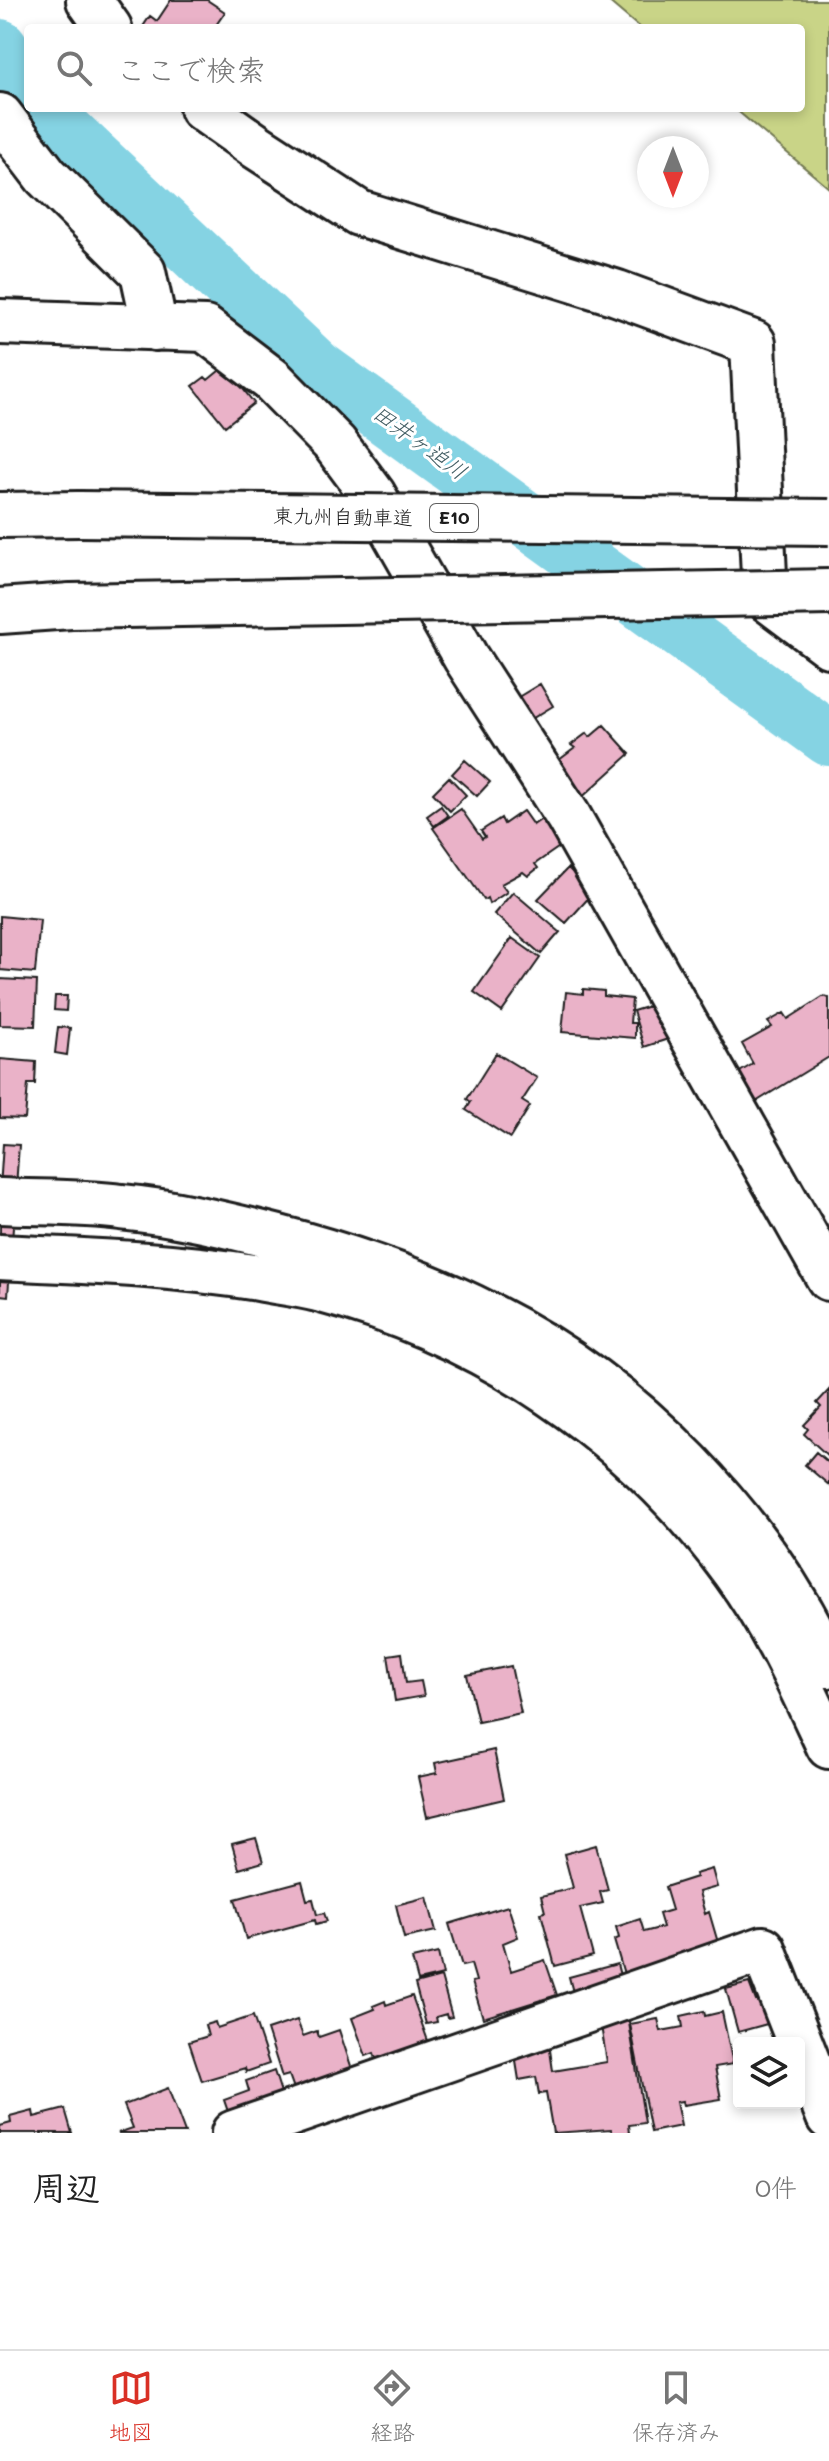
<!DOCTYPE html>
<html lang="ja">
<head>
<meta charset="utf-8">
<style>
	:root { --surface:#fff; --page:#f6f6f6; --text:#222; --muted:#767676; --line:#e0e0e0; --accent:#d93025 }
	body { margin:0; font-family:Mali,"Klee One",sans-serif; background:var(--page); color:var(--text) }
	.controls { position:absolute; right:24px; bottom:24px; display:grid; overflow:hidden; border-radius:8px; box-shadow:0 4px 12px #0003 }
	.controls button { width:72px; height:72px; display:grid; place-items:center; padding:0; border:0; border-bottom:2px solid var(--line); background:var(--surface); color:var(--text); font:40px sans-serif }
	.compass { position:absolute; left:637px; top:136px; width:72px; height:72px; border-radius:50%; background:var(--surface); box-shadow:0 4px 12px #0003; rotate:180deg }
	.list { margin:0; padding:0; list-style:none }
	h2 { display:flex; justify-content:space-between; align-items:center; height:104px; margin:0; padding:0 32px; font-size:34px }
	h2 small { font-size:26px; font-weight:400; color:var(--muted) }
	.icon { flex:none; width:44px; height:44px; fill:none; stroke:currentColor; stroke-width:2; stroke-linecap:round; stroke-linejoin:round }
	.map { position:relative; flex:none; width:829px; height:2133px; overflow:hidden }
	.search { position:absolute; background:var(--surface); box-shadow:0 4px 12px #0003; left:24px; right:24px; top:24px; height:88px; display:flex; align-items:center; gap:20px; box-sizing:border-box; padding:0 28px; border-radius:8px; color:var(--muted); font-size:30px }
	.sheet { height:216px; background:var(--surface) }
	nav { display:flex; justify-content:space-around; align-items:center; box-sizing:border-box; height:112px; border-top:2px solid var(--line); background:var(--surface); font-size:22px; color:var(--muted) }
	nav a { display:grid; justify-items:center; gap:4px }
	nav .on { color:var(--accent) }
	.map>svg:first-child { display:block }
	.green { fill:#c9d487; stroke:#727852; stroke-width:2 }
	.lines { fill:none; stroke-linecap:round; stroke-linejoin:round }
	.river { stroke:#85d3e3; stroke-width:56 }
	.building { fill:#eab2c8; stroke:#1c1c1c; stroke-width:2 }
	.minor-casing { stroke:#1c1c1c; stroke-width:50 }
	.highway-casing { stroke:#1c1c1c; stroke-width:50 }
	.minor { stroke:#fff; stroke-width:44 }
	.highway { stroke:#fff; stroke-width:44 }
	.highway-bridge-casing { stroke:#1c1c1c; stroke-width:50; stroke-linecap:butt }
	.highway-bridge { stroke:#fff; stroke-width:44 }
	.labels { text-anchor:middle; stroke-width:6; stroke-linejoin:round; paint-order:stroke }
	.shield { fill:#fff; stroke:#606060; stroke-width:2 }
	.shield-label { font-size:18px; font-weight:bold; fill:#1c1c1c }
	.street-label { font-size:20px; fill:#1c1c1c; stroke:#fff }
	.water-label { font-size:22px; font-style:italic; fill:#415c62; stroke:#fff }
</style>
</head>
<body>
<div class="map">
<svg width="829" height="2133" viewBox="0 0 829 2133">
	<rect width="100%" height="100%" fill="#fff"/>
	<filter id="ink" filterUnits="userSpaceOnUse"><feTurbulence type="fractalNoise" baseFrequency=".0125" numOctaves="2"/><feDisplacementMap in="SourceGraphic" scale="16" xChannelSelector="R" yChannelSelector="G"/><feConvolveMatrix kernelMatrix="1 2 1 2 8 2 1 2 1" color-interpolation-filters="sRGB"/></filter>
	<g filter="url(#ink)">
		<path class="green" d="M607 0H829V188L734 108H801V28H640Z"/>
		<g class="lines">
			<path class="river" d="M0 47 28 88
				M41 108 317 368 829 738"/>
		</g>
		<path class="building" d="M171 0H207L225 12 214 28 210 26 209 28H142L150 16 157 21Z
			M225 366 254 403 225 426 193 386 205 377 208 380Z
			M540 684 553 706 528 721 515 699Z
			M604 725 630 754 578 801 551 766 575 748 571 745 587 733 590 737Z
			M465 760 490 782 477 796 452 774Z
			M449 777 466 795 450 811 433 793Z
			M441 806 448 816 434 826 427 816Z
			M461 809 482 839 485 837 481 831 501 818 504 824 523 811 533 825 549 814 565 843 535 864 538 868 528 876 523 872 501 884 507 892 489 904 487 898 484 900 433 828Z
			M568 868 593 893 566 923 538 899Z
			M513 892 560 932 541 954 494 914Z
			M0 916 40 920 35 973 0 970Z
			M512 938 540 958 502 1012 474 992Z
			M0 979 37 981 35 1026 0 1025Z
			M583 989 604 991V996L632 999 630 1023H635V1038L562 1032 566 992 583 994Z
			M55 996H67L66 1011 54 1010Z
			M824 996 829 998V1057L746 1108 728 1079 753 1064 742 1044 772 1027 768 1022 784 1013 788 1019Z
			M656 1004 668 1039 644 1047 633 1011Z
			M58 1027 70 1028 67 1055 55 1053Z
			M496 1053 537 1078 522 1101 530 1106 510 1138 466 1110 471 1102 467 1099Z
			M0 1059 36 1062 35 1084H28L25 1119 0 1118Z
			M3 1144 19 1145 8 1296 0 1295V1188Z
			M829 1390V1457L804 1434 808 1429 804 1425 821 1407 817 1403Z
			M816 1452 829 1463V1485L805 1465Z
			M402 1653 406 1683 421 1681 424 1696 395 1701 388 1655Z
			M511 1666 521 1713 478 1722 467 1675Z
			M494 1750 504 1799 427 1817 418 1777 437 1773 435 1763Z
			M256 1838 263 1862 239 1869 232 1844Z
			M596 1845 608 1890 600 1892 603 1903 580 1908 593 1956 555 1966 541 1913 545 1912 541 1896 573 1888 564 1854Z
			M712 1869 717 1887 699 1892 705 1914 709 1912 719 1946 624 1974 614 1940 619 1938 616 1927 640 1919 644 1932 663 1927 659 1914 672 1910 665 1887 696 1877 695 1874Z
			M302 1881 307 1900 313 1899 317 1915 324 1913 327 1921 316 1924 315 1920 246 1939 235 1899Z
			M427 1897 436 1931 404 1938 396 1905Z
			M508 1906 518 1937 503 1943 511 1971 545 1960 557 1995 483 2018 472 1982 476 1981 471 1964 462 1966 449 1924Z
			M438 1953 443 1975 418 1981 412 1959Z
			M617 1964 623 1987 575 2000 569 1977Z
			M441 1977 452 2017 447 2018 446 2014 436 2017 437 2022 426 2024 415 1984Z
			M749 1983 756 2001 761 2000 767 2024 738 2032 726 1989Z
			M412 1996 428 2041 438 2037 442 2047 382 2076 374 2053 366 2056 352 2018 375 2009 373 2006 385 2001 386 2005Z
			M627 2010 645 2123 629 2125 630 2133H612L611 2129 553 2133 546 2093 539 2094 536 2077 519 2080 514 2049 549 2043 553 2071 607 2062 599 2014Z
			M704 2011 705 2016 722 2012 733 2064 715 2067 721 2099 683 2105 682 2101 676 2102 681 2126 651 2132 630 2024 658 2019 661 2031 683 2027 681 2016Z
			M253 2016 269 2064 246 2072 245 2068 202 2081 189 2042 208 2036 205 2025 215 2022 217 2028Z
			M297 2020 303 2036 317 2031 319 2037 339 2030 355 2078 297 2097 289 2075 282 2077 267 2030Z
			M274 2071 286 2108 233 2126 224 2100 249 2091 246 2081Z
			M168 2088 185 2133H118L133 2128 124 2105Z
			M65 2109 72 2133H0V2126L11 2123 10 2117 33 2111 34 2117Z"/>
		<g class="lines">
			<defs>
				<path id="minor" d="M89 0 109 28
					M202 108 256 146 359 213 617 293 753 343 765 597 829 645
					M0 116 46 176 143 272 155 328
					M0 322 205 329 272 380 335 444 373 495 466 658 568 816 829 1278
					M234 2133 763 1949 829 2117"/>
				<path id="highway" d="M0 515 79 514
					M0 611 71 606
					M0 1201C40 1203 81 1202 121 1207 173 1212 224 1224 275 1237 348 1256 422 1281 490 1316 635 1389 760 1519 829 1665
					M0 1257C87 1261 173 1264 259 1278 278 1282 299 1284 318 1289 485 1333 632 1431 734 1571 774 1625 801 1686 829 1746"/>
			</defs>
			<use href="#minor" class="minor-casing"/>
			<use href="#highway" class="highway-casing"/>
			<use href="#minor" class="minor"/>
			<use href="#highway" class="highway"/>
			<defs>
				<path id="highway-bridge" d="M79 514 829 522
					M71 606 829 592"/>
			</defs>
			<use href="#highway-bridge" class="highway-bridge-casing"/>
			<use href="#highway-bridge" class="highway-bridge"/>
		</g>
	</g>
	<g class="labels">
		<rect class="shield" x="430" y="504" width="48" height="28" rx="6"/>
		<g class="shield-label">
			<text x="454" y="524">E10</text>
		</g>
		<g class="street-label">
			<text transform="translate(343 517) rotate(1)" y="7">東九州自動車道</text>
		</g>
		<g class="water-label">
			<text transform="translate(420 442) rotate(36)" y="8">田井ヶ迫川</text>
		</g>
	</g>
</svg>
<div class="controls">
<button><svg class="icon" aria-label="layers" viewBox="0 0 24 24"><path d="M12 4l9 5-9 5-9-5zM3 14l9 5 9-5"/></svg></button>
</div>
<svg class="compass" viewBox="-18 -18 36 36"><path d="M0-13l5 13h-10z" fill="#e53935"/><path d="M0 13l5-13h-10z" fill="#767676"/></svg>
<div class="search"><svg class="icon" aria-label="search" viewBox="0 0 24 24"><circle cx="10" cy="10" r="6"/><path d="M15 15l6 6"/></svg>ここで検索</div>
</div>
<section class="sheet">
<h2>周辺<small>0件</small></h2>
<ul class="list">
</ul>
</section>
<nav>
<a class="on"><svg class="icon" aria-label="map" viewBox="0 0 24 24"><path d="M3 6l6-2 6 2 6-2v14l-6 2-6-2-6 2zM9 4v14M15 6v14"/></svg>地図</a>
<a><svg class="icon" aria-label="directions" viewBox="0 0 24 24"><path d="M12 3l9 9-9 9-9-9zM9 14v-3h6M13 9l2 2-2 2"/></svg>経路</a>
<a><svg class="icon" aria-label="saved" viewBox="0 0 24 24"><path d="M7 4h10v16l-5-4-5 4z"/></svg>保存済み</a>
</nav>
</body>
</html>
